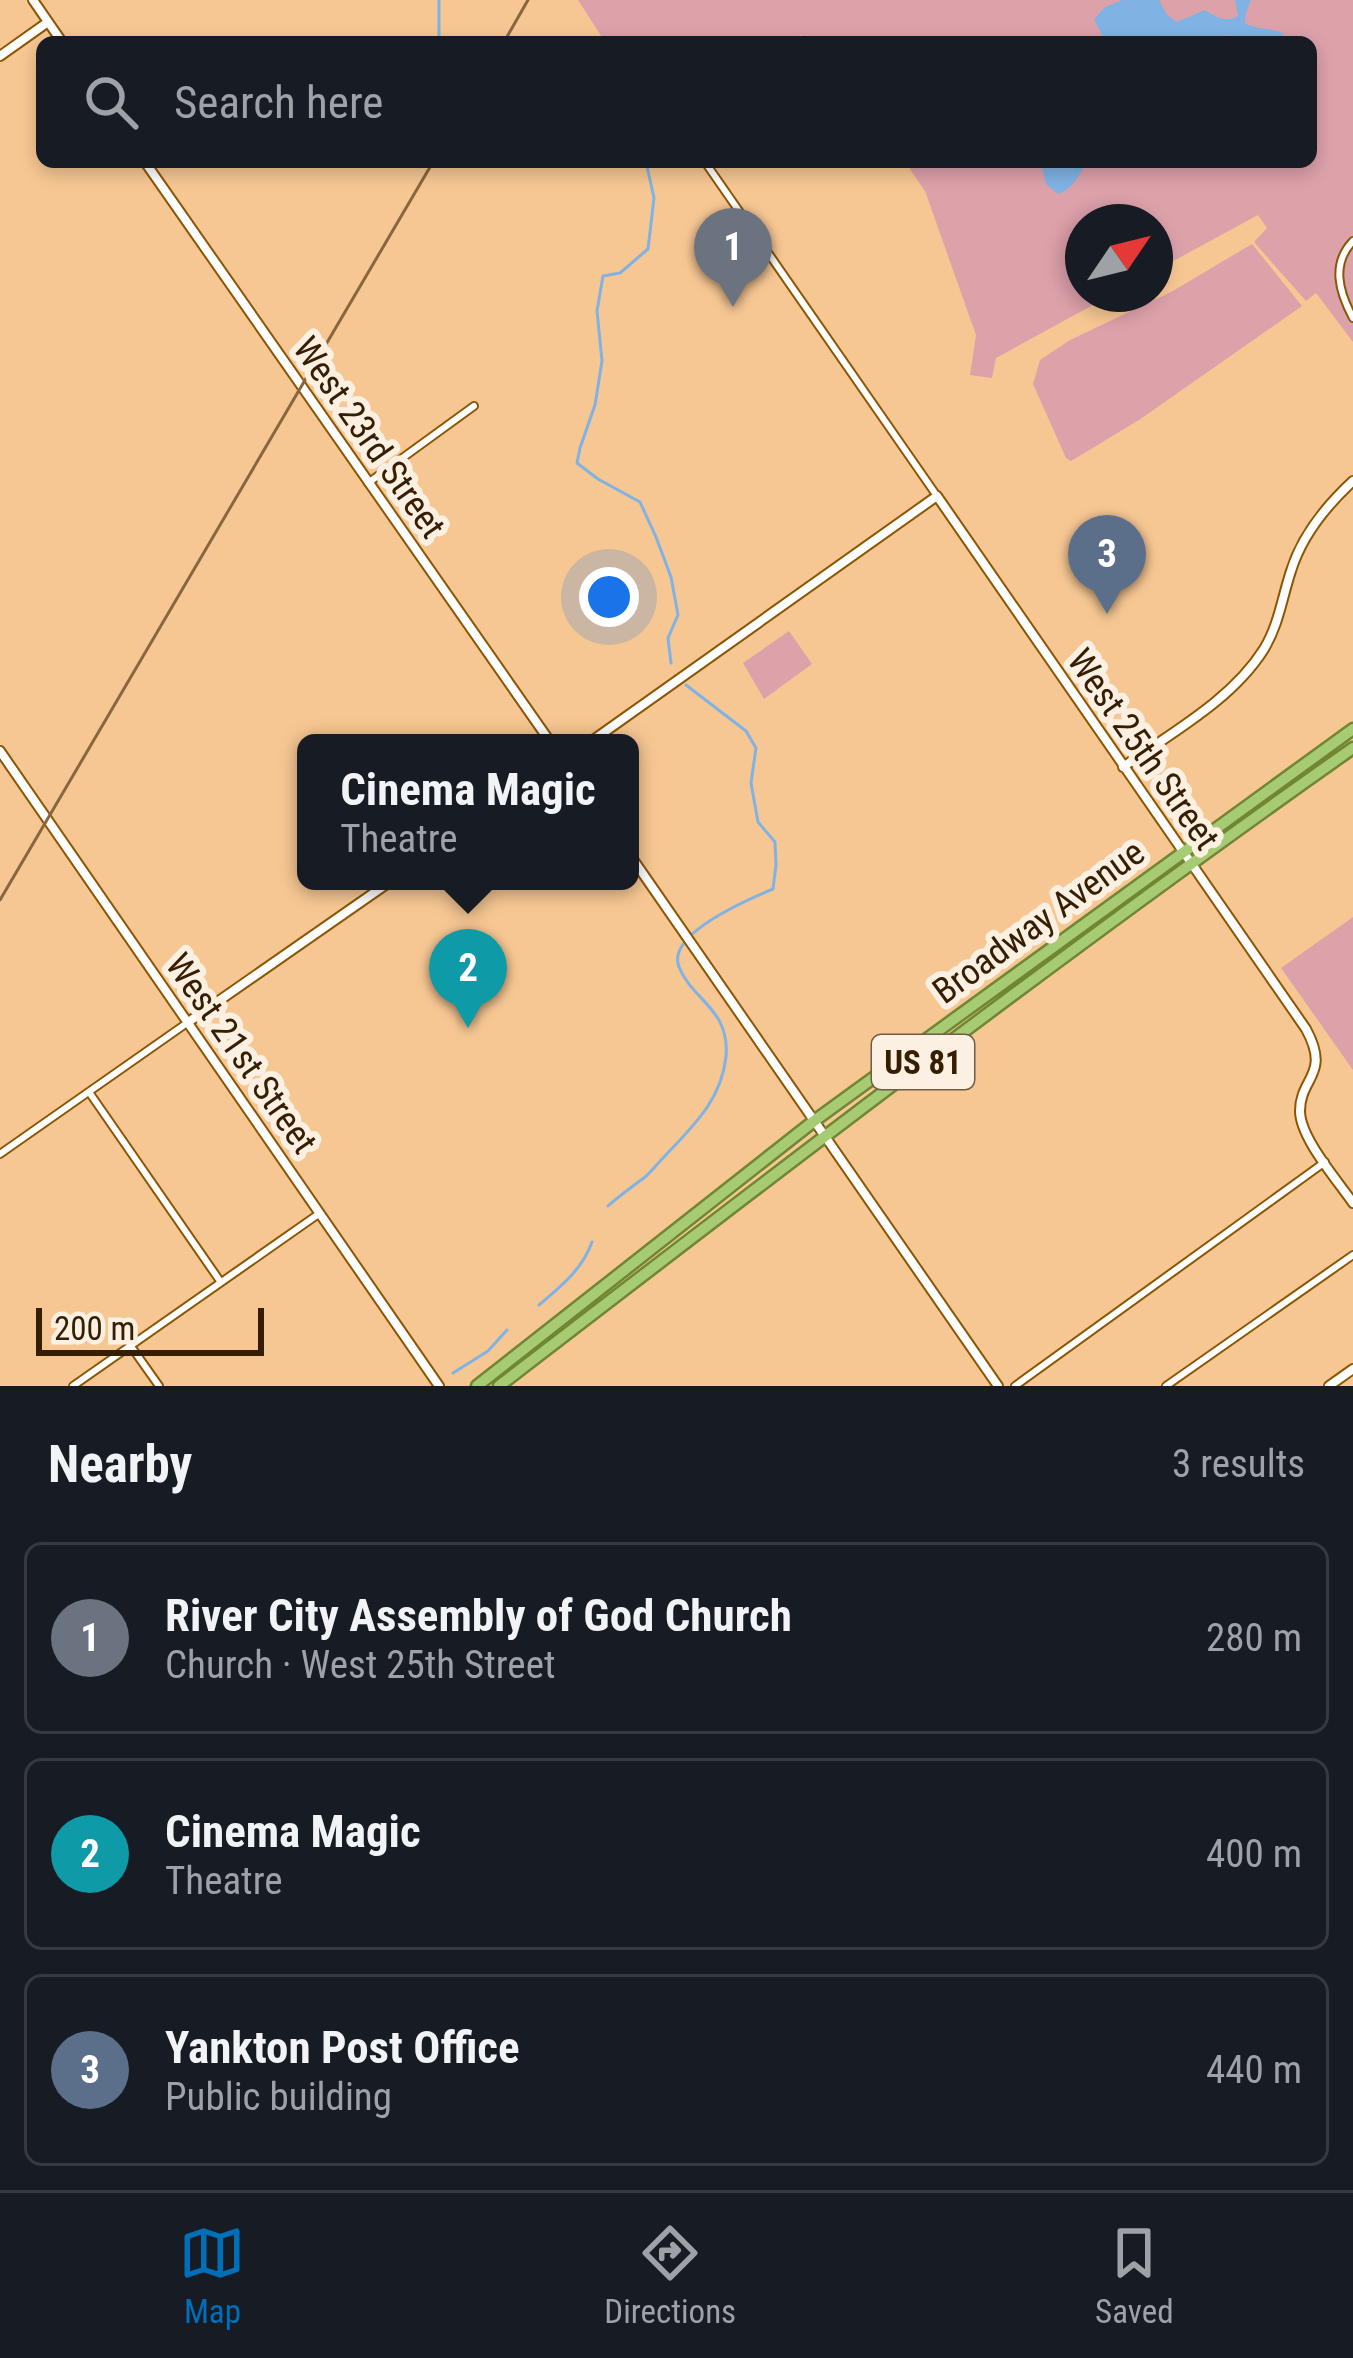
<!DOCTYPE html>
<html lang="en">
<head>
<meta charset="utf-8">
<style>
	:root { --surface:#171b24; --page:#242831; --text:#f1f3f6; --muted:#9ea1a6; --line:#363941; --accent:#006fba }
	body { margin:0; font-family:"Roboto Condensed",sans-serif; background:var(--page); color:var(--text) }
	.compass { position:absolute; left:1065px; top:204px; width:108px; height:108px; border-radius:50%; background:var(--surface); box-shadow:0 6px 18px #0003; rotate:55deg }
	.scale { position:absolute; left:36px; bottom:30px; width:228px; box-sizing:border-box; padding-left:12px; border:6px solid #351e02; border-top:0; font-size:33px; line-height:42px; white-space:nowrap; color:#351e02; -webkit-text-stroke:9px #fcf0e3; paint-order:stroke }
	.you { position:absolute; left:609px; top:597px; width:42px; height:42px; margin:-30px; border:9px solid #fff; border-radius:50%; background:#1a73e8; box-shadow:0 0 0 18px #1a73e833 }
	.badge { display:grid; place-items:center; width:78px; height:78px; border-radius:50%; background:var(--accent); color:#fff; font-size:39px; font-weight:700 }
	.pin { position:absolute; translate:-50% -99px; filter:drop-shadow(0 3px 6px #0008) }
	.pin::after { content:''; position:absolute; top:63px; width:42px; height:36px; background:inherit; clip-path:polygon(0 0,100% 0,50% 100%) }
	.popup { position:absolute; left:297px; top:734px; width:342px; height:156px; box-sizing:border-box; display:grid; place-content:center; border-radius:18px; background:var(--surface); filter:drop-shadow(0 3px 9px #0005); font-size:39px; white-space:nowrap; color:var(--muted) }
	.popup b { font-size:45px; color:var(--text) }
	.popup::after { content:''; position:absolute; left:50%; top:100%; margin-left:-24px; border:24px solid transparent; border-top-color:var(--surface) }
	.list { margin:0; padding:0; list-style:none }
	h2 { display:flex; justify-content:space-between; align-items:center; height:156px; margin:0; padding:0 48px; font-size:51px }
	h2 small { font-size:39px; font-weight:400; color:var(--muted) }
	.list li { display:grid; grid-template-columns:78px 1fr auto; gap:36px; align-items:center; box-sizing:border-box; height:192px; margin:0 24px 24px; padding:0 24px; border:3px solid var(--line); border-radius:18px }
	.list b { display:block; font-size:45px; white-space:nowrap }
	.list p { margin:0; font-size:39px; white-space:nowrap; color:var(--muted) }
	.list em { font-size:39px; font-style:normal; color:var(--muted) }
	.icon { flex:none; width:66px; height:66px; fill:none; stroke:currentColor; stroke-width:2; stroke-linecap:round; stroke-linejoin:round }
	.map { position:relative; flex:none; width:1353px; height:1386px; overflow:hidden }
	.search { position:absolute; background:var(--surface); box-shadow:0 6px 18px #0003; left:36px; right:36px; top:36px; height:132px; display:flex; align-items:center; gap:30px; box-sizing:border-box; padding:0 42px; border-radius:18px; color:var(--muted); font-size:45px }
	.sheet { height:804px; background:var(--surface) }
	nav { display:flex; justify-content:space-around; align-items:center; box-sizing:border-box; height:168px; border-top:3px solid var(--line); background:var(--surface); font-size:33px; color:var(--muted) }
	nav a { display:grid; justify-items:center; gap:6px }
	nav .on { color:var(--accent) }
	.map>svg:first-child { display:block }
	.green { fill:#dda1aa }
	.water { fill:#80b3e4 }
	.lines { fill:none; stroke-linecap:round; stroke-linejoin:round }
	.stream { stroke:#80b3e4; stroke-width:3 }
	.minor-casing { stroke:#8b5603; stroke-width:10 }
	.tertiary-casing { stroke:#8b5603; stroke-width:12 }
	.trunk-casing { stroke:#708634; stroke-width:15 }
	.minor { stroke:#fff; stroke-width:6 }
	.tertiary { stroke:#fff; stroke-width:8 }
	.trunk { stroke:#a6cb72; stroke-width:10 }
	.rail { stroke:#886640; stroke-width:3 }
	.labels { text-anchor:middle; stroke-width:12; stroke-linejoin:round; paint-order:stroke }
	.shield { fill:#fcf0e3; stroke:#715d46; stroke-width:3 }
	.shield-label { font-size:33px; font-weight:bold; fill:#351e02 }
	.street-label { font-size:36px; fill:#351e02; stroke:#fcf0e3 }
</style>
</head>
<body>
<div class="map">
<svg width="1353" height="1386" viewBox="0 0 1353 1386">
	<rect width="100%" height="100%" fill="#f7c793"/>
	<path class="green" d="M578 0H1353V342L1316 293 1306 301 1254 242 1267 228 1258 215 1155 271V222H1083V294H1113L996 358 992 378 970 375 976 335 925 191 905 162H1311V42H808L801 35 790 42H605Z
		M1252 244 1302 306 1139 420 1071 461 1066 458 1033 384 1040 360 1070 340 1171 292Z
		M789 631 812 664 764 699 743 663Z
		M1353 917V1070L1281 968Z"/>
	<path class="water" d="M1122 0H1159L1167 15 1177 22 1205 10C1216 17 1225 23 1238 16L1235 0H1251L1246 13 1245 23C1259 31 1271 27 1284 34V41L1251 42 1226 35C1203 47 1165 45 1140 38L1133 42H1102L1104 39 1094 19 1105 7Z
		M1041 162H1086C1079 176 1073 189 1058 194L1046 184Z"/>
	<g class="lines">
		<path class="stream" d="M439 42V0
			M646 162 654 198 648 249 620 273 603 276 597 311 602 361 595 405 580 448 577 463 598 479 640 502 656 537 671 577 678 615 668 638 671 663
			M608 1206C620 1195 632 1187 645 1177 652 1171 657 1164 664 1157 692 1127 722 1100 726 1056 730 1009 692 1000 679 967 666 934 749 899 773 889L776 865 775 842 758 822 751 783 756 748 746 731 686 685
			M539 1305C561 1286 582 1270 592 1242
			M453 1373 488 1351 507 1330"/>
		<defs>
			<path id="minor" d="M705 162 937 496
				M1353 241C1331 264 1339 292 1353 318
				M368 483 474 406
				M89 1092 220 1281
				M0 1154 187 1023
				M130 1345 159 1386
				M73 1386 320 1213
				M1015 1386 1325 1162
				M1166 1386 1353 1255"/>
			<path id="tertiary" d="M33 0 62 42
				M0 56 48 22
				M145 162 551 743
				M589 743 937 496 1306 1029C1331 1075 1300 1077 1300 1111 1300 1138 1338 1181 1353 1203
				M0 751 439 1386
				M1123 767C1171 733 1232 700 1264 649 1279 624 1282 598 1291 571 1302 535 1326 506 1353 481
				M630 855 998 1386
				M187 1023 391 881
				M1329 1386 1353 1369"/>
			<path id="trunk" d="M477 1386 814 1121 1353 729
				M499 1386C781 1169 1062 953 1353 748"/>
		</defs>
		<use href="#minor" class="minor-casing"/>
		<use href="#tertiary" class="tertiary-casing"/>
		<use href="#trunk" class="trunk-casing"/>
		<use href="#minor" class="minor"/>
		<use href="#tertiary" class="tertiary"/>
		<use href="#trunk" class="trunk"/>
		<path class="rail" d="M504 42 528 0
			M0 900 433 162"/>
	</g>
	<g class="labels">
		<rect class="shield" x="872" y="1035" width="102" height="54" rx="9"/>
		<g class="shield-label">
			<text x="923" y="1074">US 81</text>
		</g>
		<g class="street-label">
			<text transform="translate(370 437) rotate(55)" y="13">West 23rd Street</text>
			<text transform="translate(1144 749) rotate(55)" y="13">West 25th Street</text>
			<text transform="translate(1038 921) rotate(-36)" y="13">Broadway Avenue</text>
			<text transform="translate(242 1053) rotate(55)" y="13">West 21st Street</text>
		</g>
	</g>
</svg>
<svg class="compass" viewBox="-18 -18 36 36"><path d="M0-13l5 13h-10z" fill="#e53935"/><path d="M0 13l5-13h-10z" fill="#9ea1a6"/></svg>
<div class="scale">200 m</div>
<div class="you"></div>
<div class="pin badge" style="left:733px;top:307px;background:#6b7280">1</div>
<div class="pin badge" style="left:468px;top:1028px;background:#0f9aa8">2</div>
<div class="popup"><b>Cinema Magic</b>Theatre</div>
<div class="pin badge" style="left:1107px;top:614px;background:#5c6f8a">3</div>
<div class="search"><svg class="icon" aria-label="search" viewBox="0 0 24 24"><circle cx="10" cy="10" r="6"/><path d="M15 15l6 6"/></svg>Search here</div>
</div>
<section class="sheet">
<h2>Nearby<small>3 results</small></h2>
<ul class="list">
<li><span class="badge" style="background:#6b7280">1</span><div><b>River City Assembly of God Church</b><p>Church · West 25th Street</p></div><em>280 m</em></li>
<li><span class="badge" style="background:#0f9aa8">2</span><div><b>Cinema Magic</b><p>Theatre</p></div><em>400 m</em></li>
<li><span class="badge" style="background:#5c6f8a">3</span><div><b>Yankton Post Office</b><p>Public building</p></div><em>440 m</em></li>
</ul>
</section>
<nav>
<a class="on"><svg class="icon" aria-label="map" viewBox="0 0 24 24"><path d="M3 6l6-2 6 2 6-2v14l-6 2-6-2-6 2zM9 4v14M15 6v14"/></svg>Map</a>
<a><svg class="icon" aria-label="directions" viewBox="0 0 24 24"><path d="M12 3l9 9-9 9-9-9zM9 14v-3h6M13 9l2 2-2 2"/></svg>Directions</a>
<a><svg class="icon" aria-label="saved" viewBox="0 0 24 24"><path d="M7 4h10v16l-5-4-5 4z"/></svg>Saved</a>
</nav>
</body>
</html>
